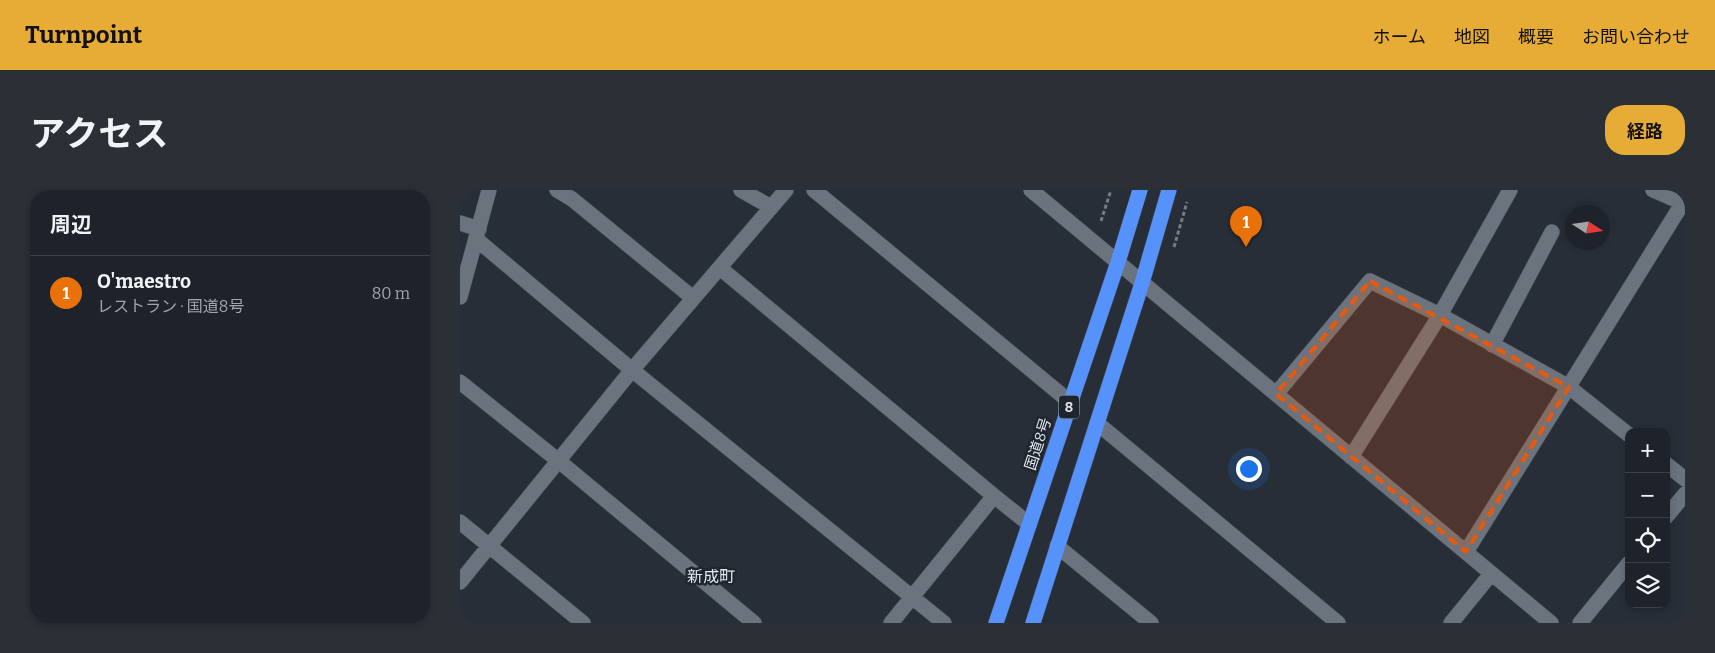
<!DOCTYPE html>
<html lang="ja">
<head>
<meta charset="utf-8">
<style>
	:root { --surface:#1e222a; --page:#2b2f36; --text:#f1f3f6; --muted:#a1a4a8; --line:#3c3f47; --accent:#e7ac36 }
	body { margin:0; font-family:Bitter,"Noto Sans JP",serif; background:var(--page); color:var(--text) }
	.controls { position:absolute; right:15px; bottom:15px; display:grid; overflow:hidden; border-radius:10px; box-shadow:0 2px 8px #0003 }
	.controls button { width:45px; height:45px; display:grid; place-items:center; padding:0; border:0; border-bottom:1px solid var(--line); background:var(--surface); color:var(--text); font:25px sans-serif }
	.compass { position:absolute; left:1105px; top:15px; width:45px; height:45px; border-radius:50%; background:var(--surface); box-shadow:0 2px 8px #0003; rotate:102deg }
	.you { position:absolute; left:788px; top:278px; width:18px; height:18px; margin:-12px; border:4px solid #fff; border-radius:50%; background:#1a73e8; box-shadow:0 0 0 8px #1a73e833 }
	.badge { display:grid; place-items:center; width:32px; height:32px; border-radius:50%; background:var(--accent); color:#fff; font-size:16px; font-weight:700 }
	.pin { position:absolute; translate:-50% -41px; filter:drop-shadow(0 1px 2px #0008) }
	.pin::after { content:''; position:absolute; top:26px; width:18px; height:15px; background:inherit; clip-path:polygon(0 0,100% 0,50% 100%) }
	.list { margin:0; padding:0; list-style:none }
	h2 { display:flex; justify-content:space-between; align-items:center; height:65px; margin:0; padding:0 20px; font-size:21px }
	h2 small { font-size:16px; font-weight:400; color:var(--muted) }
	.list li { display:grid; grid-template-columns:32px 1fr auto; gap:15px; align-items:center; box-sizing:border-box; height:75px; padding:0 20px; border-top:1px solid var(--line) }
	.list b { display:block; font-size:19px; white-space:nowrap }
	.list p { margin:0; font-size:16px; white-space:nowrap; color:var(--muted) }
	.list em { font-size:16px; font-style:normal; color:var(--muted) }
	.icon { flex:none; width:28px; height:28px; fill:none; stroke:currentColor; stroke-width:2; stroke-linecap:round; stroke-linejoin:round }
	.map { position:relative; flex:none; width:1225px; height:433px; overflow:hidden; border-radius:20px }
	header { display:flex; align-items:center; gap:30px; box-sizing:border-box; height:70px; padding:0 25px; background:var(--accent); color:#111 }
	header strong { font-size:24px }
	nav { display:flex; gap:28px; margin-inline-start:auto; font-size:18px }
	.intro { display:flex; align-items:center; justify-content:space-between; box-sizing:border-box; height:120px; padding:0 30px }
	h1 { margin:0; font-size:35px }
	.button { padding:12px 22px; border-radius:20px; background:var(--accent); color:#111; font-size:18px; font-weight:700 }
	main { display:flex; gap:30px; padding:0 30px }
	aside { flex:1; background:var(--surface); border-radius:20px; box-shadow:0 2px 8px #0003 }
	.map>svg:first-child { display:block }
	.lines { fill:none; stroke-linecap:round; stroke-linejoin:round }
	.street-casing { stroke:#474d55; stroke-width:16 }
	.highway-casing { stroke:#474d55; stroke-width:16 }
	.path { stroke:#777c85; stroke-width:3; stroke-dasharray:4 2.5; stroke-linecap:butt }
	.street { stroke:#6b737e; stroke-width:15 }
	.highway { stroke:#5592fb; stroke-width:15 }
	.marked { fill:#e8590c; fill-opacity:0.2; stroke:#e8590c; stroke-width:4; stroke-dasharray:10 6; stroke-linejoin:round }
	.labels { text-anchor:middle; stroke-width:5; stroke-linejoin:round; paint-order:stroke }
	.shield { fill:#1f252e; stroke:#a7abb3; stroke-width:1 }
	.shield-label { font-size:14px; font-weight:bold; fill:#e1e5ec }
	.street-label { font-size:15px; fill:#e1e5ec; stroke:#1f252e }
	.neighbourhood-label { font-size:16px; fill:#e1e5ec; stroke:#1f252e }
</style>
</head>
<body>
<header>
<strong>Turnpoint</strong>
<nav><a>ホーム</a><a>地図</a><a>概要</a><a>お問い合わせ</a></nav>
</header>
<div class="intro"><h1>アクセス</h1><a class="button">経路</a></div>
<main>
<aside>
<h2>周辺<small></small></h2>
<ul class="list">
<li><span class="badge" style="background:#e8710a">1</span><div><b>O'maestro</b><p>レストラン · 国道8号</p></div><em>80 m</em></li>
</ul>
</aside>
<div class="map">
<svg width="1225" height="433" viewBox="0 0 1225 433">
	<rect width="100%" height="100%" fill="#282e38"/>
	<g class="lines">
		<defs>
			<path id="street" d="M97 0 112 9 233 108
				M281 0 311 17
				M354 0 610 212
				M571 0 1091 433
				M1193 0 1225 14
				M0 33 19 39
				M16 49 172 180 484 433
				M260 78 534 306 431 433
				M0 107 29 0
				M1032 155 1092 42
				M0 192 100 272 294 433
				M816 204 910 91 980 125 1109 197 1169 245
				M637 233 878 433
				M891 267 980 125 1050 0
				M1206 274 1225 289
				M534 306 569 334
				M1206 327 1225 304
				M0 332 123 433
				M597 356 691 433
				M1006 362 1222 14 1219 0
				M0 392 172 180 326 0
				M991 433 1031 384
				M1120 433 1169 373"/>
			<path id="highway" d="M536 433 658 72 680 0
				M573 433 682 93 709 0"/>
		</defs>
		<use href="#street" class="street-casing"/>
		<use href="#highway" class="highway-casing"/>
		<path class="path" d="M641 31 651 0
			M714 57 727 12"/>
		<use href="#street" class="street"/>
		<use href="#highway" class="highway"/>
	</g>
	<path class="marked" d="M910 91 1109 197 1006 362 816 204Z"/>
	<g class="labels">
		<rect class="shield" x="599" y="205.5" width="20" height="23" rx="4"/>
		<g class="shield-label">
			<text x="609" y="222">8</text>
		</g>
		<g class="street-label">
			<text transform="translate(578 254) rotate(-72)" y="5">国道8号</text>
		</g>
		<g class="neighbourhood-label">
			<text x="251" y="392">新成町</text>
		</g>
	</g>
</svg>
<div class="controls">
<button>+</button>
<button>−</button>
<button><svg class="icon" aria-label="locate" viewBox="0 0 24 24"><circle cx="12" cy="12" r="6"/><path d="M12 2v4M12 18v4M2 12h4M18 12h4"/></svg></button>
<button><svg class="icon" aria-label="layers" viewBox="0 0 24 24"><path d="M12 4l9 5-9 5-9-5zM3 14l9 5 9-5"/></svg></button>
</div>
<svg class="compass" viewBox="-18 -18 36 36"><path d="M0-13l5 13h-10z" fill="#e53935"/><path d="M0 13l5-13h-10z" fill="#a1a4a8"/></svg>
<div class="you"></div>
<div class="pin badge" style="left:786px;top:57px;background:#e8710a">1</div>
</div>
</main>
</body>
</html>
